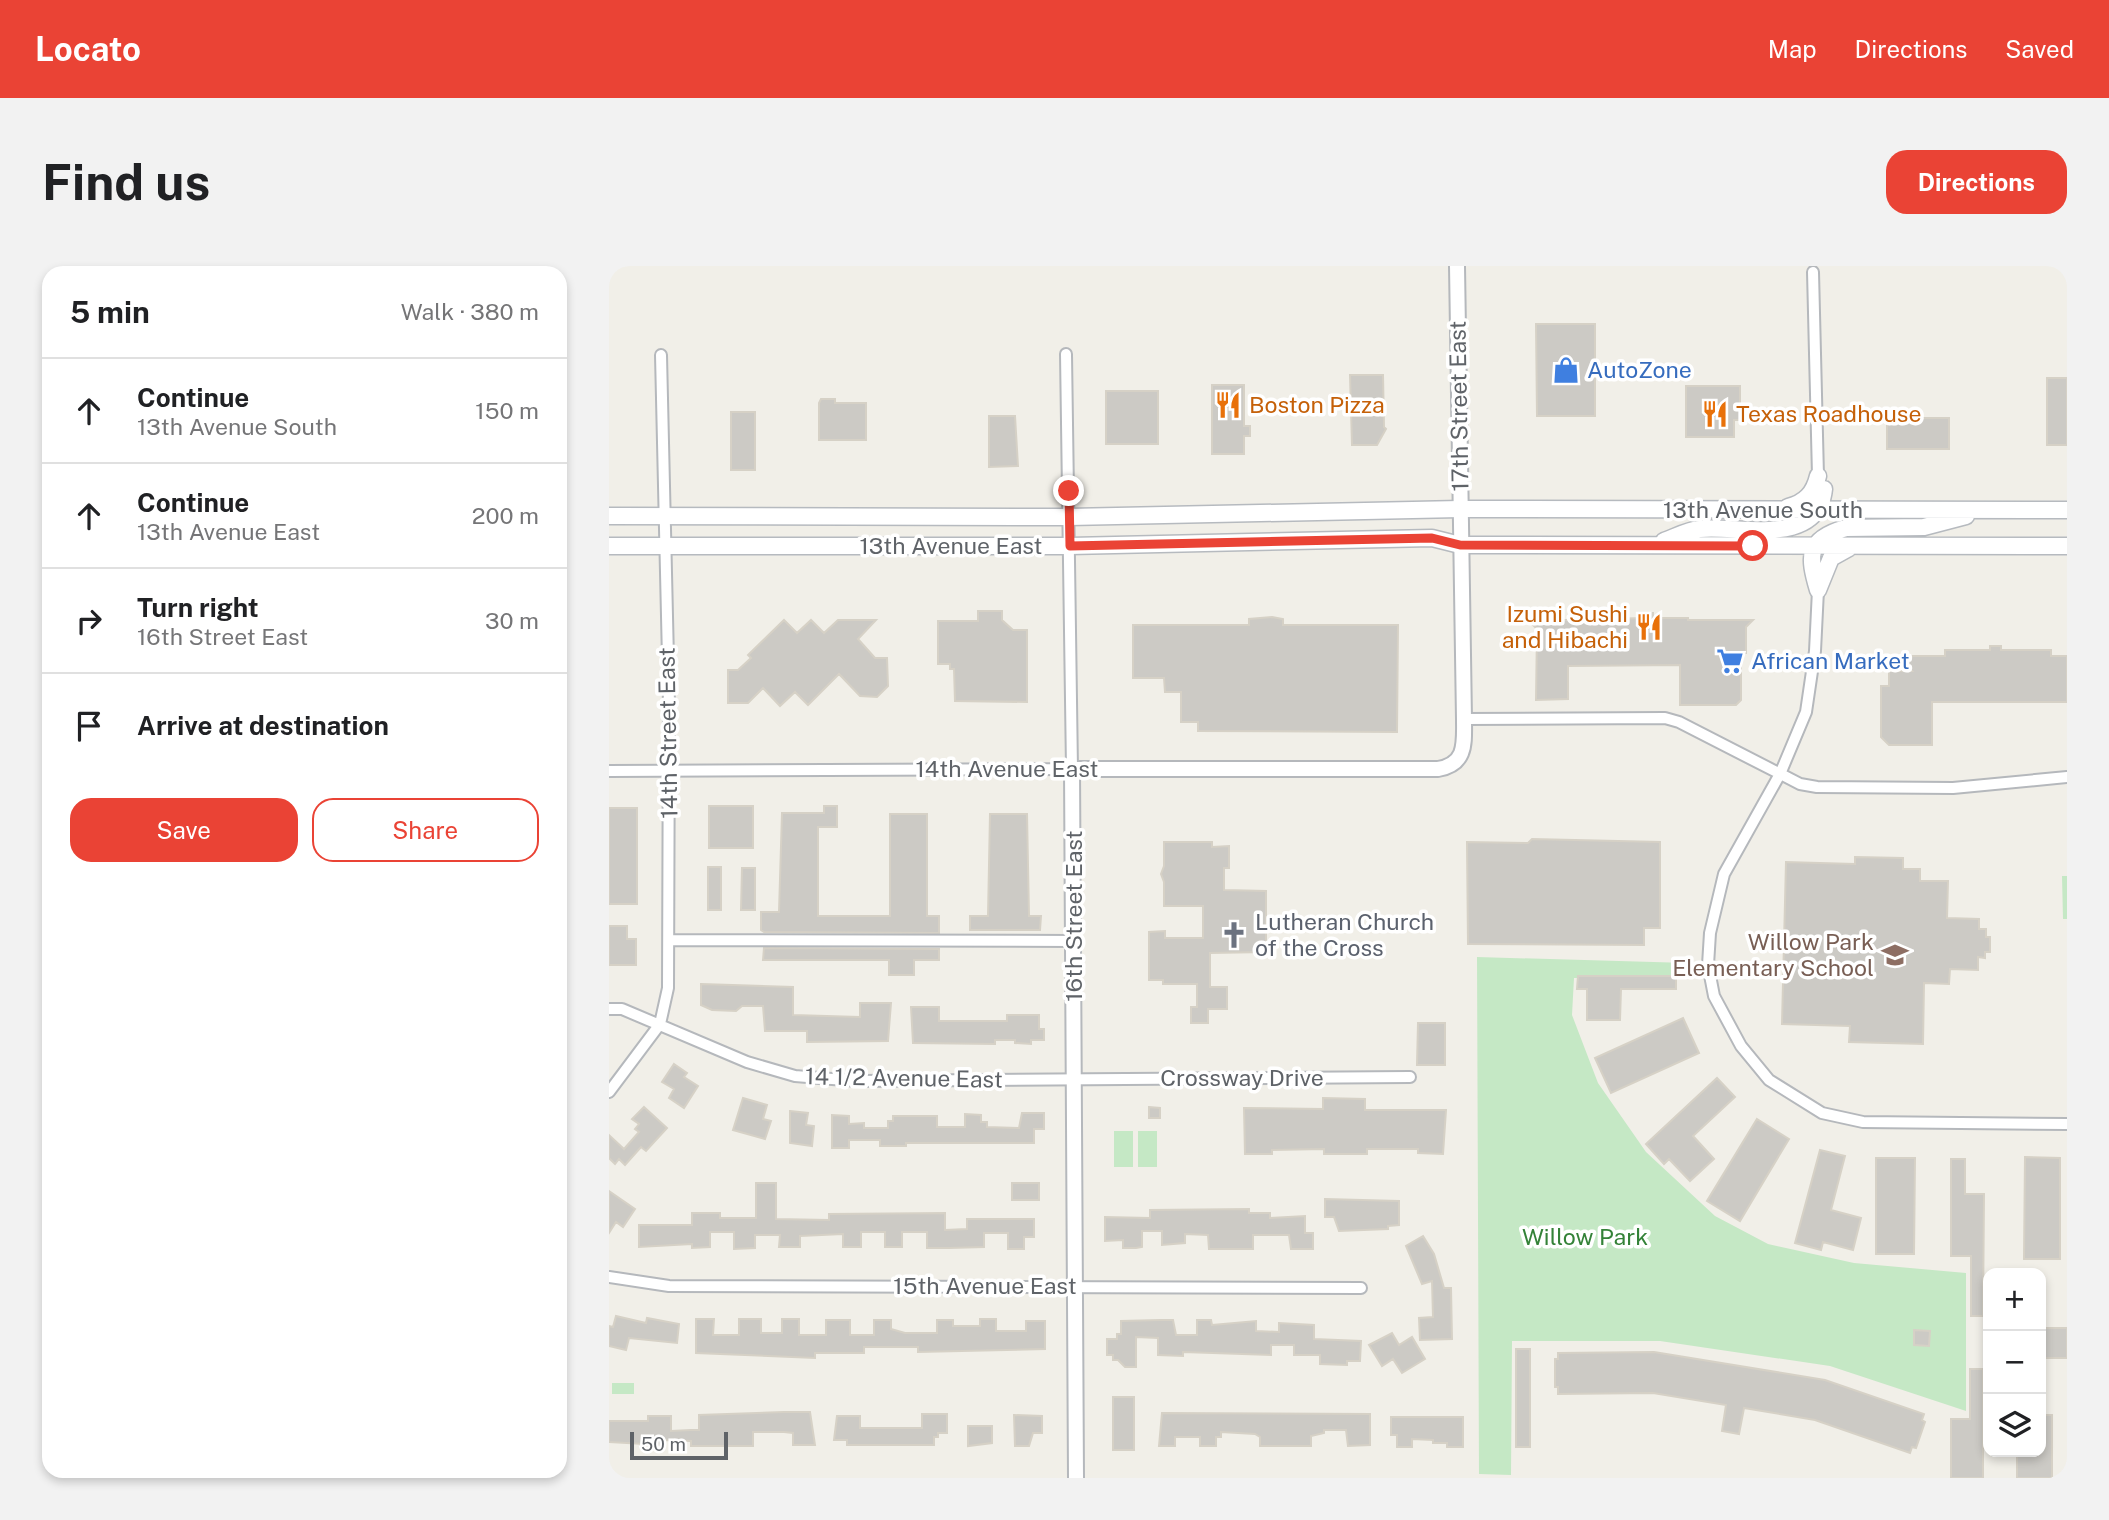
<!DOCTYPE html>
<html lang="en">
<head>
<meta charset="utf-8">
<style>
	:root { --surface:#fff; --page:#f2f2f2; --text:#202124; --muted:#757577; --line:#e0e0e0; --accent:#ea4335 }
	body { margin:0; font-family:"Public Sans",sans-serif; background:var(--page); color:var(--text) }
	.controls { position:absolute; right:21px; bottom:21px; display:grid; overflow:hidden; border-radius:14px; box-shadow:0 4px 10px #0003 }
	.controls button { width:63px; height:63px; display:grid; place-items:center; padding:0; border:0; border-bottom:2px solid var(--line); background:var(--surface); color:var(--text); font:35px sans-serif }
	.scale { position:absolute; left:21px; bottom:18px; width:98px; box-sizing:border-box; padding-left:7px; border:4px solid #5f6368; border-top:0; font-size:19px; line-height:24px; white-space:nowrap; color:#5f6368; -webkit-text-stroke:5px #fff; paint-order:stroke }
	.stop { position:absolute; width:21px; height:21px; margin:-16px; border:5px solid #ea4335; border-radius:50%; background:#fff }
	.stop.end { background:#ea4335; border-color:#fff; box-shadow:0 2px 7px #0008 }
	.list { margin:0; padding:0; list-style:none }
	h2 { display:flex; justify-content:space-between; align-items:center; height:91px; margin:0; padding:0 28px; font-size:30px }
	h2 small { font-size:23px; font-weight:400; color:var(--muted) }
	.list li { display:grid; grid-template-columns:46px 1fr auto; gap:21px; align-items:center; box-sizing:border-box; height:105px; padding:0 28px; border-top:2px solid var(--line) }
	.list b { display:block; font-size:26px; white-space:nowrap }
	.list p { margin:0; font-size:23px; white-space:nowrap; color:var(--muted) }
	.list em { font-size:23px; font-style:normal; color:var(--muted) }
	.actions { display:flex; gap:14px; padding:21px 28px }
	.actions a { flex:1; padding:16px 0; border:2px solid var(--accent); border-radius:21px; text-align:center; font-size:24px; color:var(--accent) }
	.actions .main { background:var(--accent); color:#fff }
	.icon { flex:none; width:38px; height:38px; fill:none; stroke:currentColor; stroke-width:2; stroke-linecap:round; stroke-linejoin:round }
	.map { position:relative; flex:none; width:1458px; height:1212px; overflow:hidden; border-radius:21px }
	header { display:flex; align-items:center; gap:42px; box-sizing:border-box; height:98px; padding:0 35px; background:var(--accent); color:#fff }
	header strong { font-size:33px }
	nav { display:flex; gap:38px; margin-inline-start:auto; font-size:24px }
	.intro { display:flex; align-items:center; justify-content:space-between; box-sizing:border-box; height:168px; padding:0 42px }
	h1 { margin:0; font-size:49px }
	.button { padding:18px 32px; border-radius:21px; background:var(--accent); color:#fff; font-size:24px; font-weight:700 }
	main { display:flex; gap:42px; padding:0 42px }
	aside { flex:1; background:var(--surface); border-radius:21px; box-shadow:0 4px 10px #0003 }
	.map>svg:first-child { display:block }
	.green { fill:#c5e8c5 }
	.building { fill:#cccac5; stroke:#d6d1c6; stroke-width:2 }
	.lines { fill:none; stroke-linecap:round; stroke-linejoin:round }
	.minor-casing { stroke:#b5b8bc; stroke-width:14 }
	.tertiary-casing { stroke:#b5b8bc; stroke-width:18 }
	.secondary-casing { stroke:#b6babf; stroke-width:19 }
	.minor { stroke:#fff; stroke-width:10 }
	.tertiary { stroke:#fff; stroke-width:14 }
	.secondary { stroke:#fff; stroke-width:16 }
	.route { stroke:#ea4335; stroke-width:9 }
	.labels { text-anchor:middle; stroke-width:7; stroke-linejoin:round; paint-order:stroke }
	.shop-label { font-size:23px; fill:#366cbe; stroke:#fff; text-anchor:start }
	.food-label { font-size:23px; fill:#c56008; stroke:#fff; text-anchor:start }
	.street-label { font-size:23px; fill:#5f6368; stroke:#fff }
	.worship-label { font-size:23px; fill:#5b616d; stroke:#fff; text-anchor:start }
	.education-label { font-size:23px; fill:#785e54; stroke:#fff; text-anchor:end }
	.park-label { font-size:23px; fill:#348238; stroke:#fff }
</style>
</head>
<body>
<header>
<strong>Locato</strong>
<nav><a>Map</a><a>Directions</a><a>Saved</a></nav>
</header>
<div class="intro"><h1>Find us</h1><a class="button">Directions</a></div>
<main>
<aside>
<h2>5 min<small>Walk · 380 m</small></h2>
<ul class="list">
<li><svg class="icon" aria-label="ahead" viewBox="0 0 24 24"><path d="M12 20V5M6 11l6-6 6 6"/></svg><div><b>Continue</b><p>13th Avenue South</p></div><em>150 m</em></li>
<li><svg class="icon" aria-label="ahead" viewBox="0 0 24 24"><path d="M12 20V5M6 11l6-6 6 6"/></svg><div><b>Continue</b><p>13th Avenue East</p></div><em>200 m</em></li>
<li><svg class="icon" aria-label="right" viewBox="0 0 24 24"><path d="M7 20v-9h11M14 6l5 5-5 5"/></svg><div><b>Turn right</b><p>16th Street East</p></div><em>30 m</em></li>
<li><svg class="icon" aria-label="arrive" viewBox="0 0 24 24"><path d="M6 21V4h12l-3 4 3 4H6"/></svg><div><b>Arrive at destination</b></div></li>
</ul>
<div class="actions"><a class="main">Save</a><a>Share</a></div>
</aside>
<div class="map">
<svg width="1458" height="1212" viewBox="0 0 1458 1212">
	<rect width="100%" height="100%" fill="#f1efe8"/>
	<path class="green" d="M1453 610H1458V653H1454Z
		M868 691 1079 697 1080 711 965 712 963 749 989 817 1037 886 1106 950 1159 978 1245 997 1357 1007V1145L1221 1100 1051 1075H903L902 1209 870 1208Z
		M505 865H524V901H505Z
		M529 865H548V901H529Z
		M3 1117H25V1128H3Z"/>
	<path class="building" d="M927 58H986V150H928Z
		M741 109H774L775 161 777 163 768 179H743Z
		M1438 112H1458V179H1438Z
		M603 119H635V160H641V170H635V188H603Z
		M1077 120H1131V142H1135V154H1125V171H1077Z
		M497 125H549V178H497Z
		M212 133H226V137H257V174H210V137Z
		M122 146H146V204H122Z
		M380 150H406L409 200 380 201Z
		M1278 152H1340V183H1278Z
		M369 345H393V354L404 364H418V436L346 435 345 403H341V398H329V355H369Z
		M1035 347H1044V352H1079V354H1144L1137 361V387H1132V434L1127 439H1071V399L959 400V433L927 434 928 363 920 355 1035 352Z
		M663 351 674 353V359H789L788 466 589 465V456H572V426H556L555 412H524V359H640V353Z
		M175 354 188 367 202 354 215 367 229 354H267L249 373 266 392H278L279 420 268 431 251 430 230 408 199 439 186 426 171 440 154 422 139 437H119V404H129L142 392 139 389Z
		M1381 380H1392V384H1442V390H1458V436H1323V479H1280L1272 471V420H1280V405H1303L1289 390H1336V384H1381Z
		M100 540H144V582H100Z
		M215 540H228V561H209V650H281V548H318V650H330V667L155 666 152 664V646H170L173 547H215Z
		M0 542H28V638H0Z
		M381 548H418L420 650H432L431 664H361V650H379Z
		M923 573 1051 576V662H1035V679L859 678 858 576 919 577Z
		M555 576H603V581L620 580V602H615V624L657 625V686L601 687V721H618V743H599V757H582V741H588V718H554V714H540V666L556 665V672H594V640H555V616L552 608 555 600Z
		M1246 591 1294 592V603H1311V615H1339L1338 652 1370 653V663H1377V671H1381V686H1376V692L1369 691V704L1341 703 1340 718 1315 717 1314 778 1240 776 1241 760 1173 758 1177 596 1246 598Z
		M99 601H112V644H99Z
		M133 602H146V644H132Z
		M0 660H18V673H27V699H0Z
		M155 682 330 683V694H305V709H280V694H154Z
		M969 710H1067V723H1012L1011 754H978V723H968Z
		M92 718 184 721V749L251 751V737H282L279 775 198 776V765H156L154 740H133L127 745 103 744 92 739Z
		M302 741H330V755H398V749H430V763H435V774H422V778L406 777V774H386V778L304 777Z
		M1074 752 1090 787 1002 827 986 792Z
		M809 757H836V799H808Z
		M65 798 78 807 75 811 89 820 75 842 60 832 65 823 53 816Z
		M1108 812 1126 831 1084 870 1105 893 1081 915 1060 893 1055 898 1037 878Z
		M134 832 158 839 154 853 162 855 156 873 124 864Z
		M714 832 756 833V844H837L834 888 809 887V883H758V888H715V883L663 884V888H636L635 842 714 843Z
		M35 841 58 862 37 885 32 881 16 899 10 893 6 898 0 892V869L15 883 30 866 26 863 30 858 23 853Z
		M540 841 551 842V852H540Z
		M181 845 199 847 197 859 205 860 203 880 181 877Z
		M413 847H435V863H425V877H297V880H271V874H240V882H223V849L240 850V858L255 857V862H279V855H284V850H328V861H356V848L372 849V856H378V861L410 862Z
		M1148 853 1180 873 1131 955 1098 935Z
		M1211 884 1236 890 1222 944 1252 952 1244 984 1214 976 1212 984 1186 977Z
		M1416 891 1451 892V993H1415Z
		M1267 892H1306L1305 988H1267Z
		M1342 893H1356V928H1375L1374 1050H1362V990H1342Z
		M147 917H167V953L220 954V948L336 947V964L358 963V953H425V971H415V983H399V967H375V981L340 982H318V966H293V981H276V966H252V981H234V968L191 970V981H170L171 969H146V982L125 983V966H101V981L83 982V978L30 981V959H83V947H111V952H147Z
		M403 917H430V934H403Z
		M0 925 26 943 14 961 7 956 0 967Z
		M716 933 790 935V959L779 960V963L730 965 725 951H716Z
		M640 943V947H661V952L696 950V967H704V983H682L680 969H644V983H600L599 969 576 968V977L553 979V965H533V981L527 982H514V974L496 975V951L541 952V944Z
		M814 970 825 988 835 1022H842L843 1073 811 1074 810 1052 824 1051 823 1015 813 1018 797 980Z
		M7 1050 37 1057 38 1052 70 1058 68 1077 20 1072 17 1084 0 1080V1060L4 1061Z
		M87 1053H105L104 1069H130V1053H152V1067H173V1053H190V1069H217V1054H241V1069H265V1054H282V1063L296 1067H328V1054H344V1060H371V1053H387V1065H417V1055H436V1083L309 1086V1081H255V1087H206V1092L87 1087Z
		M551 1054H564L567 1069H588V1054H602L603 1059 647 1055V1065L670 1066V1057L705 1059V1073L752 1075 751 1095H738V1099L711 1098V1089H685V1079H662V1089L574 1086V1090L549 1089V1072L527 1071V1101H516L509 1094H504V1089H498V1073H508V1068H512V1055Z
		M1432 1062H1458V1092H1432Z
		M1305 1064 1321 1065 1320 1080 1305 1079Z
		M783 1067 790 1079 803 1071 816 1093 793 1107 784 1093 773 1100 760 1079Z
		M907 1083H921V1181H907Z
		M1045 1086 1216 1114 1315 1148 1313 1154 1316 1156 1307 1182 1303 1181 1301 1187 1206 1154 1135 1142 1130 1168 1113 1165 1117 1139 1044 1127 949 1128V1121H946V1093H949V1087Z
		M1361 1103H1374V1212H1342V1153H1361Z
		M504 1131H525V1184H504Z
		M175 1146H201L206 1179H184V1167L175 1166H144V1180H82V1175L52 1174V1179L0 1176V1155H39V1150H62V1165L82 1164H90V1149Z
		M553 1147 761 1148V1179L739 1180 737 1164H715V1167L702 1170V1180H651V1171L646 1168 612 1166V1171H607V1180H591V1171H566V1180H550Z
		M313 1148H338V1167H329V1171H325V1179H238V1174H225L228 1150H251V1162H313Z
		M405 1149 433 1150V1167H424L420 1180H406Z
		M1432 1149H1443V1212H1408V1186H1432Z
		M782 1151H854V1181H838V1177H824V1174L803 1173V1181H788V1169H782Z
		M359 1160H383V1177L359 1180Z"/>
	<g class="lines">
		<defs>
			<path id="minor" d="M1204 6 1209 210
				M1209 324 1206 385 1197 446 1171 508 1115 608 1101 667 1099 699 1105 730 1132 780 1160 814 1213 847 1254 856 1458 858
				M855 453 1056 452 1070 456 1191 518 1208 521 1344 522 1458 511
				M0 505 463 503 457 88
				M61 674 466 675
				M0 743H13L138 796 186 810 248 815 801 811
				M0 826 51 758 59 722 60 437 52 89
				M0 1011 60 1020 752 1022"/>
			<path id="tertiary" d="M467 1212 463 503H829C858 498 855 477 855 453L848 0"/>
			<path id="secondary" d="M1179 241C1196 237 1205 227 1209 210
				M0 250 460 251 851 243 1458 244
				M1055 275C1066 271 1079 264 1091 263 1131 259 1209 282 1215 223
				M0 280H461L823 272 851 279 1458 280
				M1209 324C1199 290 1197 273 1237 262L1315 261 1357 250
				M1209 324 1222 292 1240 282"/>
		</defs>
		<use href="#minor" class="minor-casing"/>
		<use href="#tertiary" class="tertiary-casing"/>
		<use href="#secondary" class="secondary-casing"/>
		<use href="#minor" class="minor"/>
		<use href="#tertiary" class="tertiary"/>
		<use href="#secondary" class="secondary"/>
	</g>
	<g class="lines">
		<path class="route" d="M460 225 461 280 823 272 851 279 1144 280"/>
	</g>
	<defs>
		<symbol id="shop-bare" viewBox="-9 -9 18 18"><path d="M-5-2.5h2.3a2.7 3.5 0 0 1 5.4 0H5L5.5 6h-11ZM-1.5-2.5h3a1.5 2.3 0 0 0-3 0Z" fill="#3f7fe0" stroke="#fff" stroke-width="2.5" paint-order="stroke"/></symbol>
		<symbol id="restaurant-bare" viewBox="-9 -9 18 18"><path d="M-5-6h1v4h1v-4h1v4h1v-4h1v5L-1.5 .5V6h-2V.5L-5-1ZM5-6V6H3V1.5H1.5Q1.5-4 5-6Z" fill="#e8710a" stroke="#fff" stroke-width="2.5" paint-order="stroke"/></symbol>
		<symbol id="supermarket-bare" viewBox="-9 -9 18 18"><path d="M-6-5.5h2.5l.6 2H6L4.5 2H-2.5L-4.4-4H-6ZM-1.5 3.2a1.3 1.3 0 1 0 .1 0ZM3 3.2a1.3 1.3 0 1 0 .1 0Z" fill="#3f7fe0" stroke="#fff" stroke-width="2.5" paint-order="stroke"/></symbol>
		<symbol id="church-bare" viewBox="-9 -9 18 18"><path d="M-1.2-6h2.4v3.5h3.3v2.4h-3.3V6h-2.4V-.1h-3.3v-2.4h3.3Z" fill="#6b7280" stroke="#fff" stroke-width="2.5" paint-order="stroke"/></symbol>
		<symbol id="school-bare" viewBox="-9 -9 18 18"><path d="M0-5L7-2L0 1L-7-2ZM-4 1L0 2.5L4 1V4Q0 6-4 4Z" fill="#8d6e63" stroke="#fff" stroke-width="2.5" paint-order="stroke"/></symbol>
	</defs>
	<g fill-rule="evenodd">
		<use href="#shop-bare" x="938" y="85" width="38" height="38"/>
		<use href="#restaurant-bare" x="600" y="120" width="38" height="38"/>
		<use href="#restaurant-bare" x="1087" y="129" width="38" height="38"/>
		<use href="#restaurant-bare" x="1021" y="342" width="38" height="38"/>
		<use href="#supermarket-bare" x="1102" y="376" width="38" height="38"/>
		<use href="#church-bare" x="606" y="650" width="38" height="38"/>
		<use href="#school-bare" x="1267" y="670" width="38" height="38"/>
	</g>
	<g class="labels">
		<g class="shop-label">
			<text x="978" y="112">AutoZone</text>
			<text x="1142" y="403">African Market</text>
		</g>
		<g class="food-label">
			<text x="640" y="147">Boston Pizza</text>
			<text x="1127" y="156">Texas Roadhouse</text>
			<text x="1019" y="356" text-anchor="end">Izumi Sushi<tspan x="1019" dy="26">and Hibachi</tspan></text>
		</g>
		<g class="street-label">
			<text transform="translate(850 140) rotate(-91)" y="8">17th Street East</text>
			<text x="1154" y="252">13th Avenue South</text>
			<text x="342" y="288">13th Avenue East</text>
			<text transform="translate(59 467) rotate(-91)" y="8">14th Street East</text>
			<text x="398" y="511">14th Avenue East</text>
			<text transform="translate(465 650) rotate(-90)" y="8">16th Street East</text>
			<text transform="translate(295 812) rotate(1)" y="8">14 1/2 Avenue East</text>
			<text x="633" y="820">Crossway Drive</text>
			<text x="376" y="1028">15th Avenue East</text>
		</g>
		<g class="worship-label">
			<text x="646" y="664">Lutheran Church<tspan x="646" dy="26">of the Cross</tspan></text>
		</g>
		<g class="education-label">
			<text x="1265" y="684">Willow Park<tspan x="1265" dy="26">Elementary School</tspan></text>
		</g>
		<g class="park-label">
			<text x="976" y="979">Willow Park</text>
		</g>
	</g>
</svg>
<div class="controls">
<button>+</button>
<button>−</button>
<button><svg class="icon" aria-label="layers" viewBox="0 0 24 24"><path d="M12 4l9 5-9 5-9-5zM3 14l9 5 9-5"/></svg></button>
</div>
<div class="scale">50 m</div>
<div class="stop" style="left:1144px;top:280px"></div>
<div class="stop end" style="left:460px;top:225px"></div>
</div>
</main>
</body>
</html>
